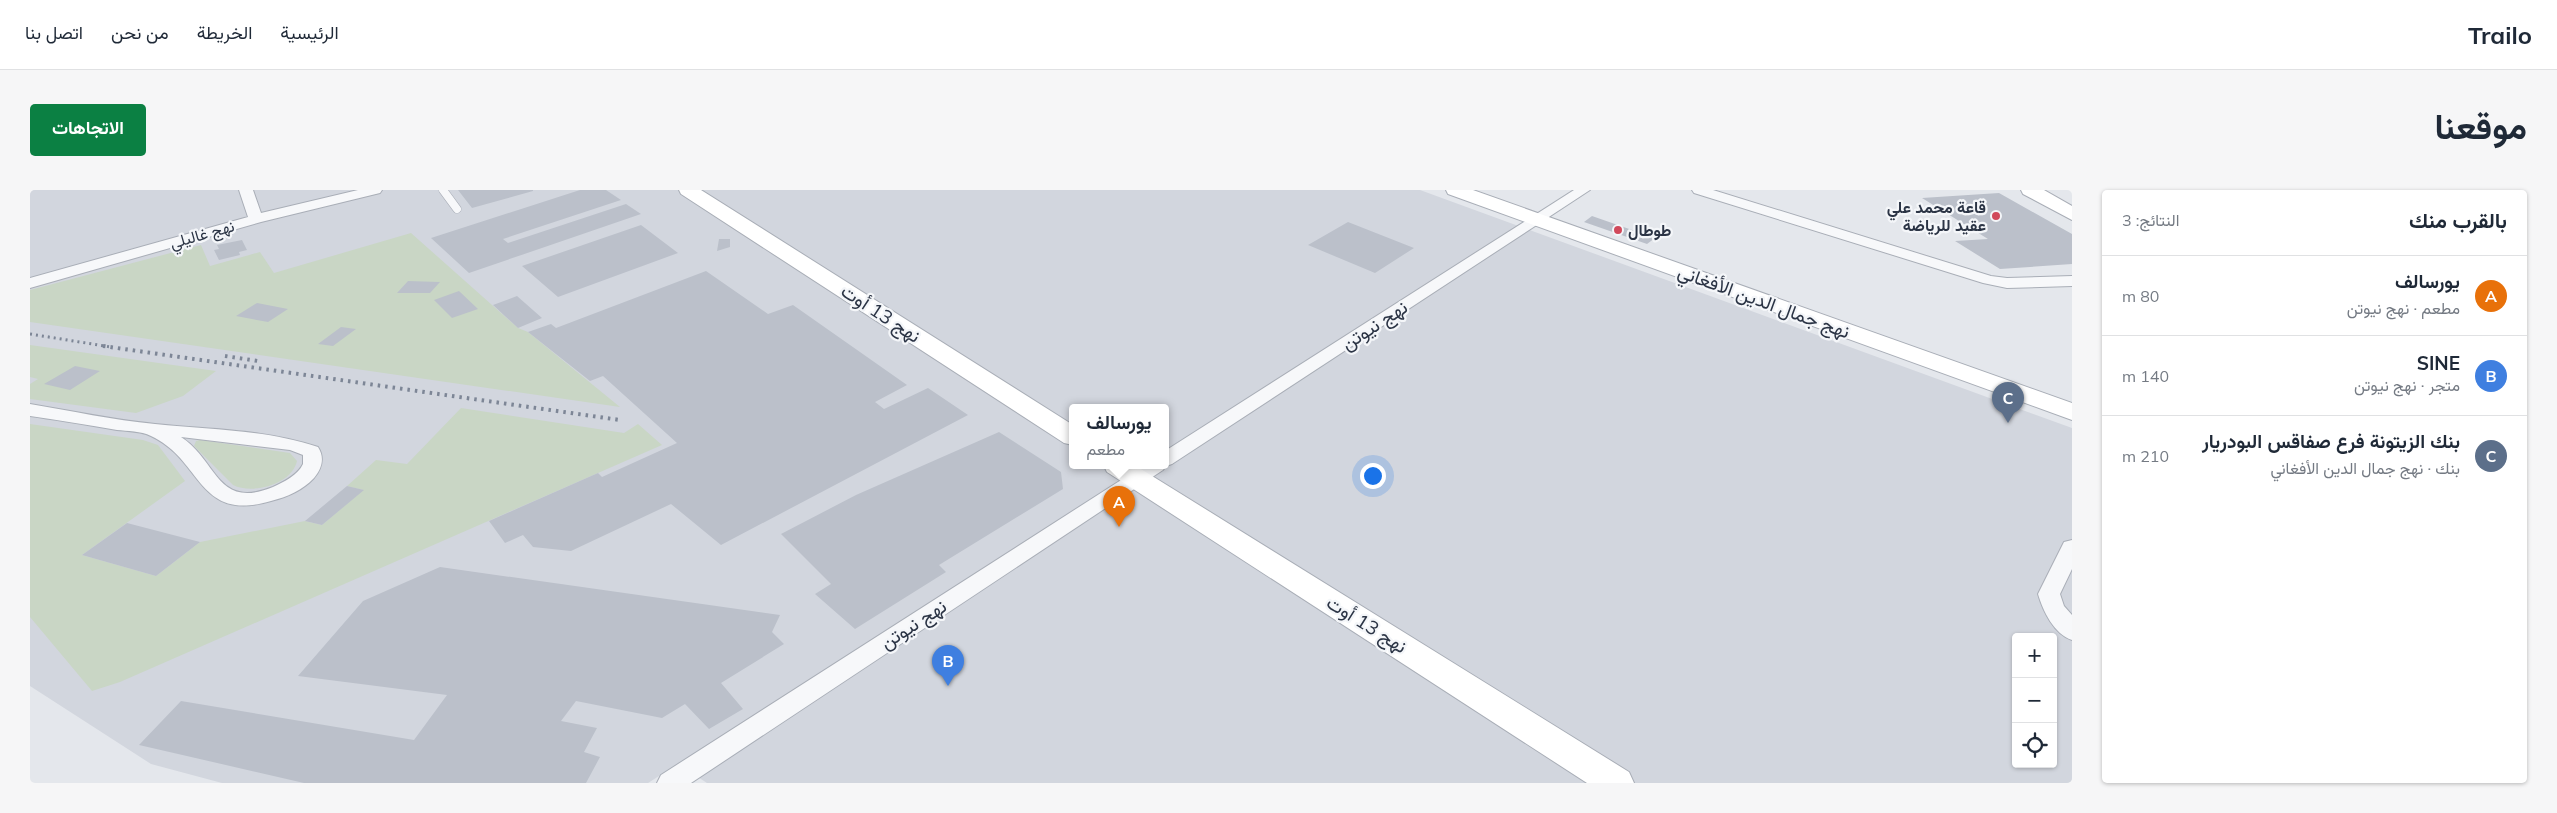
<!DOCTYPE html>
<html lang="ar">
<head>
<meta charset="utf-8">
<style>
	:root { --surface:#fff; --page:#f6f6f7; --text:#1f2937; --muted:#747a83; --line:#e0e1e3; --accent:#0b8043 }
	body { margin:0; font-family:Mulish,Vazirmatn,sans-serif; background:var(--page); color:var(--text); direction:rtl }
	.controls { position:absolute; right:15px; bottom:15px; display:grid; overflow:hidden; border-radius:5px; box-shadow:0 1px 4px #0004 }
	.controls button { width:45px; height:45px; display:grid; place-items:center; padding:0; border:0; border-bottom:1px solid var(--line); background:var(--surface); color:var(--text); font:25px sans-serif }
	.you { position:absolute; left:1342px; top:285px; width:18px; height:18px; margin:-12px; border:4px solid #fff; border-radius:50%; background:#1a73e8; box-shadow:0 0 0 8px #1a73e833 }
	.badge { display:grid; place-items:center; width:32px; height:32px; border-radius:50%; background:var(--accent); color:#fff; font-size:16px; font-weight:700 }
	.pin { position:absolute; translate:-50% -41px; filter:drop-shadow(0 1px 2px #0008) }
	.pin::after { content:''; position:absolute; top:26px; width:18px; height:15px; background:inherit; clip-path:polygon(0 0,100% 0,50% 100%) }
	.popup { position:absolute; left:1039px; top:214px; width:100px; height:65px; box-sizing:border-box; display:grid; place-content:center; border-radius:5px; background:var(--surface); filter:drop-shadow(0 1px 4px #0005); font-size:16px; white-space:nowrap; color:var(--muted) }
	.popup b { font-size:19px; color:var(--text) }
	.popup::after { content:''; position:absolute; left:50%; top:100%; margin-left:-10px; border:10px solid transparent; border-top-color:var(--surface) }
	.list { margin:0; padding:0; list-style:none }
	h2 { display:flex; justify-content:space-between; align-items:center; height:65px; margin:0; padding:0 20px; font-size:21px }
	h2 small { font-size:16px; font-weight:400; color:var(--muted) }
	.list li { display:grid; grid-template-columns:32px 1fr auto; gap:15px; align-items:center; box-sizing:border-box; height:80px; padding:0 20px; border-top:1px solid var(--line) }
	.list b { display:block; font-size:19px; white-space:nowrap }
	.list p { margin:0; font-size:16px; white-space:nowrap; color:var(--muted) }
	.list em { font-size:16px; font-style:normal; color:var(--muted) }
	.icon { flex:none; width:28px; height:28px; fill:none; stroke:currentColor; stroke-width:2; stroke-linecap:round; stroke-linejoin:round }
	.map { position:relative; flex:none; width:2042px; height:593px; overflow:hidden; direction:ltr; border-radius:5px }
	header { display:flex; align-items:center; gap:30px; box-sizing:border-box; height:70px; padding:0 25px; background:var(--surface); border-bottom:1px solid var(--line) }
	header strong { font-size:24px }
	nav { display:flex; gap:28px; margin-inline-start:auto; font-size:18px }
	.intro { display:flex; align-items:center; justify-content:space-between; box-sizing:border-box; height:120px; padding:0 30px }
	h1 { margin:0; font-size:35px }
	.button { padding:12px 22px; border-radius:5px; background:var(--accent); color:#fff; font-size:18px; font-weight:700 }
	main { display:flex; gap:30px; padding:0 30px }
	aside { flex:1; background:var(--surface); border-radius:5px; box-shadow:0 1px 4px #0004 }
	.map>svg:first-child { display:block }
	.built { fill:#d2d6de; fill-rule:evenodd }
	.green { fill:#c9d6c5 }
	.building { fill:#bbc0ca }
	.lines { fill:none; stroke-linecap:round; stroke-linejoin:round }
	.lane-casing { stroke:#a9aeb7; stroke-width:9 }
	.street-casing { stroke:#a9aeb7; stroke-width:2 }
	.secondary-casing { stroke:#a9aeb7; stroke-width:2 }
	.lane { stroke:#f7f8fa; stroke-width:8 }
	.street { fill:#f7f8fa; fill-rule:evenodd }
	.secondary { fill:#fff; fill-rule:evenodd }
	.rail-far1 { stroke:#7d8696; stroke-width:3; stroke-dasharray:2 4; stroke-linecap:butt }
	.rail { stroke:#7d8696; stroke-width:4; stroke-dasharray:2.5 5; stroke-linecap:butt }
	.poi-dot { fill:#d1495b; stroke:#f4f6f9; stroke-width:2 }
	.labels { text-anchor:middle; stroke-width:4.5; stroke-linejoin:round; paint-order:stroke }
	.far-poi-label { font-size:16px; font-weight:bold; fill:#2b3445; stroke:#f4f6f9; text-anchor:end }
	.far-street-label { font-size:16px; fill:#2b3445; stroke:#f4f6f9 }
	.street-label { font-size:19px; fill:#2b3445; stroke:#f4f6f9 }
</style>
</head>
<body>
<header>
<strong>Trailo</strong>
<nav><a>الرئيسية</a><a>الخريطة</a><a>من نحن</a><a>اتصل بنا</a></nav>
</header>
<div class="intro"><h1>موقعنا</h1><a class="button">الاتجاهات</a></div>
<main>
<aside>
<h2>بالقرب منك<small>النتائج: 3</small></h2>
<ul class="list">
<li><span class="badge" style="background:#e8710a">A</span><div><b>يورسالف</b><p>مطعم · نهج نيوتن</p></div><em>80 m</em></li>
<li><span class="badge" style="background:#3f7fe0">B</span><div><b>SINE</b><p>متجر · نهج نيوتن</p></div><em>140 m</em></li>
<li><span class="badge" style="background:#5c6f8a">C</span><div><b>بنك الزيتونة فرع صفاقس البودريار</b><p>بنك · نهج جمال الدين الأفغاني</p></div><em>210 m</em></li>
</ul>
</aside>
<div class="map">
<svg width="2042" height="593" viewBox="0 0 2042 593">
	<rect width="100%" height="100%" fill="#e4e7ec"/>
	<path class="built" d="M0 0H1390L2042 238V593H677L648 574 618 593H192L121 574 0 496ZM1043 218H1135V276H1043ZM1986 447H2023V574H1986Z"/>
	<path class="green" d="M381 43 488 138 498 142 590 217 0 132V100L171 55 180 76 230 62 244 83Z
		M0 155 186 181 153 206 106 223 0 209V194L8 189 0 187Z
		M431 218 594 243 608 234 632 255 90 492 62 501 0 427V234L113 250 128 255 155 291 52 365 126 386 170 352 275 331 292 335 333 300 317 296 346 270 377 274Z
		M170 250 260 263 267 271C262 294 223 305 203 295L164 256 166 251Z"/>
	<path class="building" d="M428 0H503V1L442 18Z
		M550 0H576L591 10 473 49 478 53 596 14 611 24 439 83 401 48Z
		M1969 3 2042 44V74L1970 79 1925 51 1958 49 1892 8Z
		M1562 26 1625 48 1617 54 1554 32Z
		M1318 32 1384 58 1345 83 1278 55Z
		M611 35 648 63 528 107 492 76Z
		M689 49H700V57L687 61Z
		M212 50 217 60 209 62 210 65 189 70 184 60 189 59 187 55Z
		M676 81 738 124 763 115 877 195 845 212 854 219 898 198 938 225 691 355 641 314 541 361 503 357 493 345 475 353 459 331 568 283 572 287 647 253 573 186 560 191 498 142 521 134 526 138Z
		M378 91 410 92 400 103H367Z
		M429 101 448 119 422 128 404 110Z
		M487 106 512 128 488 138 463 115Z
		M227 113 258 119 238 132 206 126Z
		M311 137 326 139 303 156 288 154Z
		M45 176 70 181 40 200 14 194Z
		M969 242 1031 282 1033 299 909 375 916 382 825 439 785 404 801 394 751 344 826 305Z
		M317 296 334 300 292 335 275 331Z
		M97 333 170 352 126 386 52 365Z
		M410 377 750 425 742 442 754 454 691 493 713 519 679 539 655 514 632 528 546 511 531 531 567 538 554 562 570 567 556 593H274L109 555 151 511 384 550 417 505 268 486 333 411Z"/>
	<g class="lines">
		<defs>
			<path id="lane" d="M413 0 427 19"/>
			<path id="street" d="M209 0H223L231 23 328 0H352L350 3 231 32 0 98V88L218 27Z
				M1544 0H1560L1142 274 1136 276 1133 280 661 593H627L631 585 1113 276H1135V261Z
				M1662 0H1683L1961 86 1977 88 2042 86V96L1977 98 1953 93 1664 3Z
				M0 214C42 221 83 230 125 234 179 240 235 239 288 257 295 268 292 278 284 288 273 300 257 307 241 311 167 333 173 270 121 246 111 241 97 241 87 240 58 235 29 230 0 226ZM151 247 260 260 273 265V274C268 285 254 292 243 297 186 320 188 271 151 247Z
				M2042 350V379L2030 404 2034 416 2042 425V450C2024 444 2013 421 2008 404L2034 352Z"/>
			<path id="secondary" d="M649 0H671L1043 235V255L1034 253 651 4Z
				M1416 0H1443L2042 213V230L1418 4Z
				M1991 0H2014L2042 16V30L1993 4Z
				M1074 276H1106L1599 582 1604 593H1557L1077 282Z"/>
		</defs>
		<use href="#lane" class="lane-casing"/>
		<use href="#street" class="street-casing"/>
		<use href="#secondary" class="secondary-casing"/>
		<use href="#lane" class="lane"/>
		<use href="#street" class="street"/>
		<use href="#secondary" class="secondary"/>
		<path class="rail-far1" d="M0 144 81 157"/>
		<path class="rail" d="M73 156 590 230
			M195 166 228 171"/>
	</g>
	<g class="poi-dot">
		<circle cx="1966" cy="26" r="5"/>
		<circle cx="1588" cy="40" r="5"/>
	</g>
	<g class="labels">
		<g class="far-poi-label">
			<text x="1956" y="23">قاعة محمد علي<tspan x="1956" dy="18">عقيد للرياضة</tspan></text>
			<text x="1598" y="46" text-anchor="start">طوطال</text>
		</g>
		<g class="far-street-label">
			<text transform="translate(172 44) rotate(-16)" y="6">نهج غاليلي</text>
		</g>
		<g class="street-label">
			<text transform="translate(1734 111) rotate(20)" y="7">نهج جمال الدين الأفغاني</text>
			<text transform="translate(851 123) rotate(33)" y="7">نهج 13 أوت</text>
			<text transform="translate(1344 135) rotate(-33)" y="7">نهج نيوتن</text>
			<text transform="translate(883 434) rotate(-33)" y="7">نهج نيوتن</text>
			<text transform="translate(1337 434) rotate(32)" y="7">نهج 13 أوت</text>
		</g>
	</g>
</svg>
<div class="controls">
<button>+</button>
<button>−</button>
<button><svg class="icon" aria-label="locate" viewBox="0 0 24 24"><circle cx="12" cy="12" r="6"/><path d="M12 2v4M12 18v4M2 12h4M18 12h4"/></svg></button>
</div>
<div class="you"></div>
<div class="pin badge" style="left:1089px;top:337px;background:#e8710a">A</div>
<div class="popup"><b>يورسالف</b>مطعم</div>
<div class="pin badge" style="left:918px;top:496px;background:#3f7fe0">B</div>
<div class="pin badge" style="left:1978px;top:233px;background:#5c6f8a">C</div>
</div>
</main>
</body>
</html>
